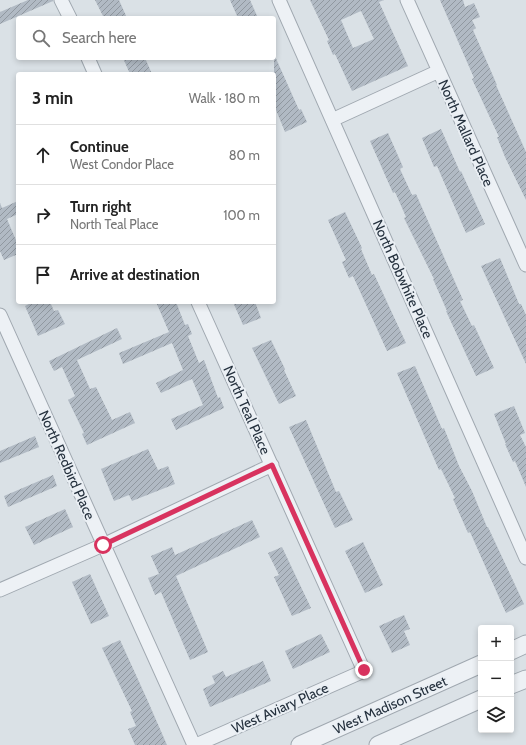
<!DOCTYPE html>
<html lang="en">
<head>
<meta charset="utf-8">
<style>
	:root { --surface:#fff; --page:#f2f2f2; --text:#222; --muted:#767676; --line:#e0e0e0 }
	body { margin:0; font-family:Cabin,sans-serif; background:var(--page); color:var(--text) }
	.controls { position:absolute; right:12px; bottom:12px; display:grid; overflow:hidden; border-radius:4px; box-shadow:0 2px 6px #0003 }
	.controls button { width:36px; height:36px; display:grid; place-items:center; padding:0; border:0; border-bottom:1px solid var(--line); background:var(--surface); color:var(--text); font:20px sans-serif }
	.stop { position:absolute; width:12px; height:12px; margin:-9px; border:3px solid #d8335f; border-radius:50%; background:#fff }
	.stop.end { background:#d8335f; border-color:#fff; box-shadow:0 1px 4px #0008 }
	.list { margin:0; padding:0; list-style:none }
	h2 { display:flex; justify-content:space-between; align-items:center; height:52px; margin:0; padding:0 16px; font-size:17px }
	h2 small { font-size:13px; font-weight:400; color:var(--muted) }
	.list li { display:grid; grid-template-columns:26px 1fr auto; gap:12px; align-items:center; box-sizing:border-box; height:60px; padding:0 16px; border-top:1px solid var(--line) }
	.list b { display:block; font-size:15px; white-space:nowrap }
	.list p { margin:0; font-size:13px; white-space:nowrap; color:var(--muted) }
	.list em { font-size:13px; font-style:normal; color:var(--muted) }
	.icon { flex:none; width:22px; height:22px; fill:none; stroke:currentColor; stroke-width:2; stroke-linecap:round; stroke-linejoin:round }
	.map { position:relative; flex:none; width:526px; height:745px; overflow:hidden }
	.search { position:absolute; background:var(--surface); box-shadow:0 2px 6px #0003; left:16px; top:16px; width:260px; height:44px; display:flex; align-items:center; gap:10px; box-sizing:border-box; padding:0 14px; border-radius:4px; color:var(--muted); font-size:15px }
	.panel { position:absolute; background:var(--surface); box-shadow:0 2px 6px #0003; left:16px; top:72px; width:260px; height:232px; border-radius:4px }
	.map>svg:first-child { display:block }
	.building { fill:url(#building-hatch); fill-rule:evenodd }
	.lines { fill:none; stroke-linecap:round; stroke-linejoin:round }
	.minor-casing { stroke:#a0a8b0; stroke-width:15 }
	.tertiary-casing { stroke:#a0a8b0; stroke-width:19 }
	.minor { stroke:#edf1f5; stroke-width:13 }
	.tertiary { stroke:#edf1f5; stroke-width:17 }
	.route { stroke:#d8335f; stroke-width:5 }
	.labels { text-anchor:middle; stroke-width:4; stroke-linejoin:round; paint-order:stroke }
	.street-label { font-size:14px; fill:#24303d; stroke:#eaeff4 }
</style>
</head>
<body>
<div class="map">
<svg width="526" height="745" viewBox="0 0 526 745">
	<defs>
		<pattern id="building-hatch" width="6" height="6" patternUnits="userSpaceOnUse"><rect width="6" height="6" fill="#b1bac4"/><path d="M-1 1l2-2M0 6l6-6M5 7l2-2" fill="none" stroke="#9098a0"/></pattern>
	</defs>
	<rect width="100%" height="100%" fill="#dae1e6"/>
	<path class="building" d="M28 0H53V1L0 24V12Z
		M95 0H119L127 18H104Z
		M230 0H250L258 18H238Z
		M310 0H384L379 2 408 66 352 91 335 54 333 55 327 41 329 40ZM361 11 374 39 353 48 341 20Z
		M440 0H463L465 7 474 3 480 17 472 20 476 28 473 30 497 85H496L526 152V200L505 157 497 137H499L472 79 474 78Z
		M274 54 299 110 301 109 307 122 285 132 274 105Z
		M123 58H145L152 74H130Z
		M441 129 460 172 461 171 485 224 466 233 437 166 434 167 422 138Z
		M388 133 403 167 400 169 412 195 416 194 463 300 460 301 472 326 474 325 494 368 476 376 446 311H447L433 279H434L404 218 406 217 395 192 393 193 370 141Z
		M18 201V214L7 219 18 245V254L4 260 0 251V203L2 208Z
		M345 212 362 248 361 249 372 275 374 274 406 343 387 351 353 276 349 278 342 262 346 260 328 220Z
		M500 258 519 304H521L526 315V364L481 266Z
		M33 302H50L54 311 58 310 65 324 38 336 25 306Z
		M156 302H176L185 325 188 324 192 334 188 336 199 363 204 360 218 398 220 397 224 408 176 430 171 419 203 405 192 379 161 393 156 383 183 370 172 343 123 364 119 353 169 332Z
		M233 302H255L261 318 243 325Z
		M117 328 122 339 77 360 90 389 96 387 112 420 130 412 135 423 87 445 82 434 84 433 68 400 75 396 62 367 54 371 49 361Z
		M271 340 285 369 284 370 296 396 279 404 252 348Z
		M415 366 442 429 444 428 459 466 472 491 487 527H488L524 604 506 613 470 532 468 533 453 499 455 498 441 469 439 470 397 373Z
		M514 406 525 433 520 435 526 447V487L515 461 513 462 505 444H506L494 414Z
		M306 420 336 492 339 491 353 520 335 528 289 427Z
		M35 436 39 447 0 463V451Z
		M148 449 158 470 168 466 175 484 132 501 129 495 114 501 101 469Z
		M53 475 57 486 8 507 4 496Z
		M65 509 73 527 34 545 25 527Z
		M252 520 260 537 176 576 208 652 190 660 161 592 155 595 148 578 159 574 151 556 172 547 175 555Z
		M363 542 383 585 365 593 345 551Z
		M282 547 311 608 292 616 274 577 279 575 268 553Z
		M90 574 109 616 91 624 72 582Z
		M404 615 410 629 404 631 410 645 392 653 379 626Z
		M321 634 330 652 293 669 285 651Z
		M120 640 146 697 167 745H135L128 729 136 726 130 712 132 711 102 648Z
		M263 661 271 681 210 707 203 689 215 683 212 676 223 671 226 677Z"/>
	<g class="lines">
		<defs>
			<path id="minor" d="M61 0 70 18
				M279 0 526 558
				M407 0 526 265
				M88 58 95 74
				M332 120 439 71
				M0 315 194 745
				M0 590 103 545 272 465
				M196 745 364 671 198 302"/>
			<path id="tertiary" d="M511 651 526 644
				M511 685 526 679
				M300 745 481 664
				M378 745 481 699"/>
		</defs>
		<use href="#minor" class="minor-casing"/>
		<use href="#tertiary" class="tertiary-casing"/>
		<use href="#minor" class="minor"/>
		<use href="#tertiary" class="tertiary"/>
	</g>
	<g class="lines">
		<path class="route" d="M103 545 272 465 364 670"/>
	</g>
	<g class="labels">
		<g class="street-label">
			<text transform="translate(466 133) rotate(66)" y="5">North Mallard Place</text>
			<text transform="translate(403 279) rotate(66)" y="5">North Bobwhite Place</text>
			<text transform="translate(247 410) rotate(66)" y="5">North Teal Place</text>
			<text transform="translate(67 465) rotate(66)" y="5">North Redbird Place</text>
			<text transform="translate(390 705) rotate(-24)" y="5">West Madison Street</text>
			<text transform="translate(280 708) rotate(-24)" y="5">West Aviary Place</text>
		</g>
	</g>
</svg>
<div class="controls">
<button>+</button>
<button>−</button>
<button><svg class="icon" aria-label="layers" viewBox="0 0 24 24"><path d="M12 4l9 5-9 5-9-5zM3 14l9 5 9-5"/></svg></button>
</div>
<div class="stop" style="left:103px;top:545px"></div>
<div class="stop end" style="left:364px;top:670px"></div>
<div class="search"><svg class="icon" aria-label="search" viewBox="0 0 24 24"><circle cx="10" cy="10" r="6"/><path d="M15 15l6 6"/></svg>Search here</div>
<section class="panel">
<h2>3 min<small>Walk · 180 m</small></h2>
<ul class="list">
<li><svg class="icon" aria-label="ahead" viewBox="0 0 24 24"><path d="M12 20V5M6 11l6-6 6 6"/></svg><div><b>Continue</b><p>West Condor Place</p></div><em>80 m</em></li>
<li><svg class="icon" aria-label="right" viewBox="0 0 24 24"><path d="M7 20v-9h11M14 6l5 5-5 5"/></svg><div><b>Turn right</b><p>North Teal Place</p></div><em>100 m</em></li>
<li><svg class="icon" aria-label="arrive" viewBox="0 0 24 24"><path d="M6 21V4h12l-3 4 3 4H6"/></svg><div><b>Arrive at destination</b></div></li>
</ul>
</section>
</div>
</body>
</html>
